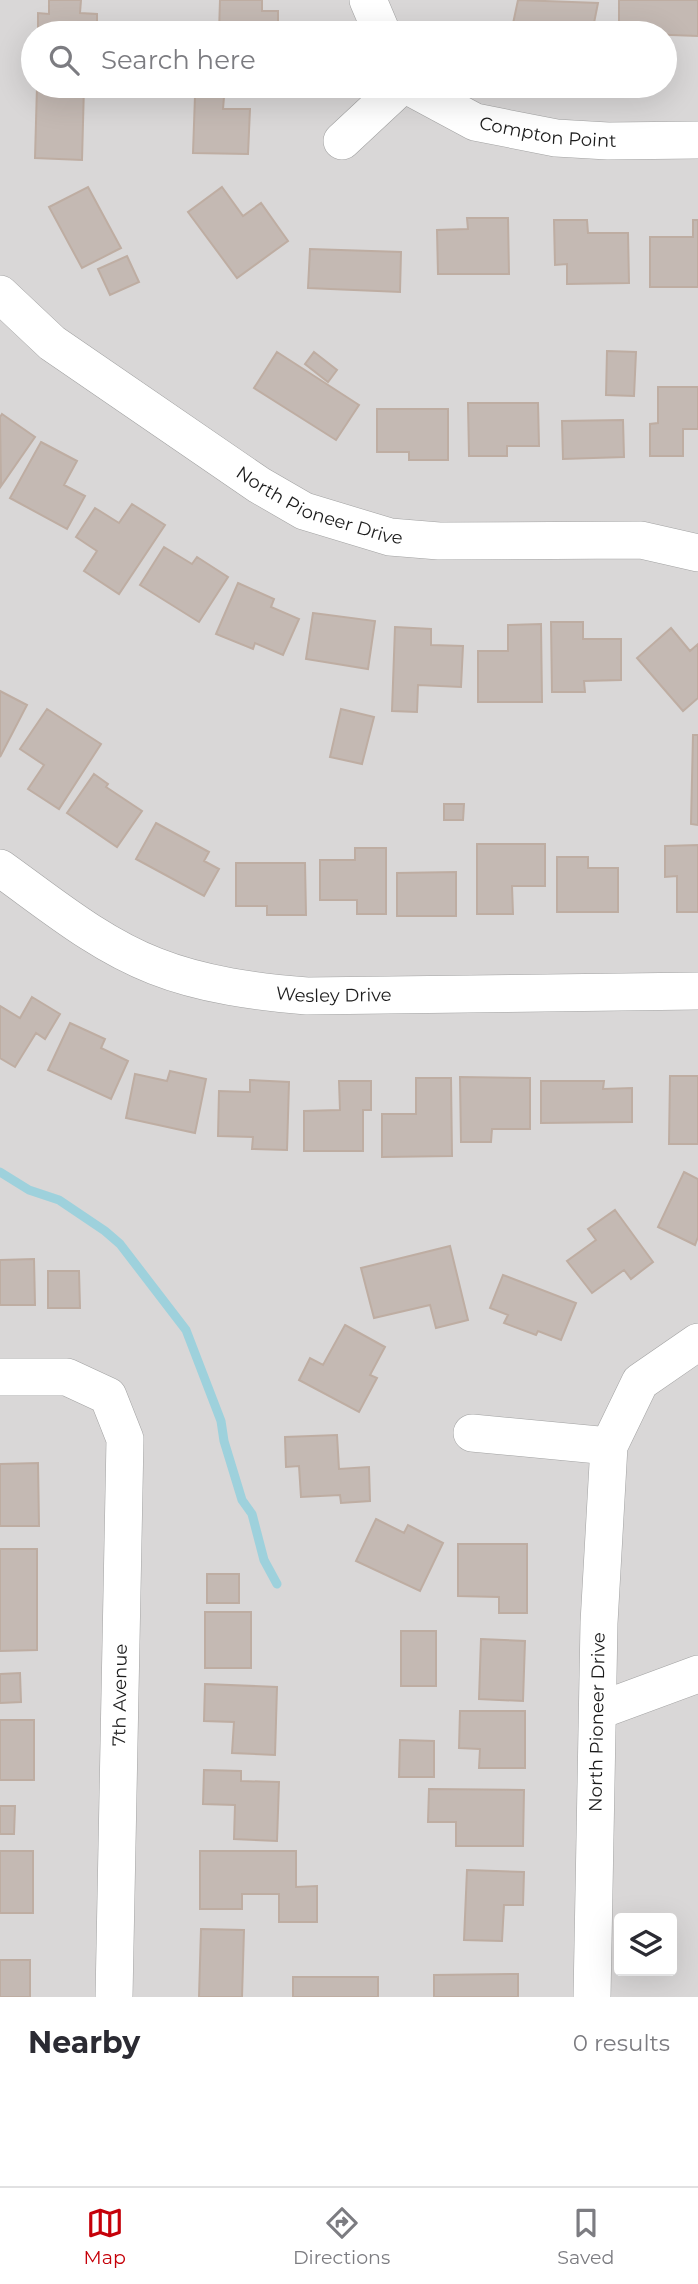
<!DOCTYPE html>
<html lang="en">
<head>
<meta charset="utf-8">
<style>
	:root { --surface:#fff; --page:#f7f7f7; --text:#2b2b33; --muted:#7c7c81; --line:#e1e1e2; --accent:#c50009 }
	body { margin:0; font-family:Montserrat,sans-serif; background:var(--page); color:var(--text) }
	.controls { position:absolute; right:21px; bottom:21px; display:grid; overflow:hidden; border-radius:7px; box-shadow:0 7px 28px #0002 }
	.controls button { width:63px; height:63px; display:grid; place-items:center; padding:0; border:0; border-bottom:2px solid var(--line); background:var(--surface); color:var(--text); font:35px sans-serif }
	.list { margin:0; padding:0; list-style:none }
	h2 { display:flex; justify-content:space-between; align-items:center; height:91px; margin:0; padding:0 28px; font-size:30px }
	h2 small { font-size:23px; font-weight:400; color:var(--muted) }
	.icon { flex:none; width:38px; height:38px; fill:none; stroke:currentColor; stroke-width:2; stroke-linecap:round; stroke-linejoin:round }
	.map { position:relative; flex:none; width:698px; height:1997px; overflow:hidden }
	.search { position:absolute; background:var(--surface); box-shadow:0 7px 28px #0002; left:21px; right:21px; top:21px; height:77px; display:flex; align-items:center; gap:18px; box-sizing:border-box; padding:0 24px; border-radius:38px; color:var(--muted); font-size:26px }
	.sheet { height:189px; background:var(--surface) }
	nav { display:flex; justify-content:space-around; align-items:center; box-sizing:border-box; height:98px; border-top:2px solid var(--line); background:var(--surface); font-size:19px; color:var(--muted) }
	nav a { display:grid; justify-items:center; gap:4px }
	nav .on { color:var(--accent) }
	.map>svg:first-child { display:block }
	.residential { fill:#d9d7d7; fill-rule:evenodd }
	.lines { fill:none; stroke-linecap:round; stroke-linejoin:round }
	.stream { stroke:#9ed1dc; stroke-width:9 }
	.building { fill:#c4b9b3; stroke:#beada2; stroke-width:2 }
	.minor-casing { stroke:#a2a2a2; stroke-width:38 }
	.minor { stroke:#fff; stroke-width:37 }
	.labels { text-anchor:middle; stroke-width:5; stroke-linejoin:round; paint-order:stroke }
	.street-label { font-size:18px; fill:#1b1b1b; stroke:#fff }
</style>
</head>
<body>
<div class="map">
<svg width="698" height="1997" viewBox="0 0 698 1997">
	<rect width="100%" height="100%" fill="#ede8df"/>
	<path class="residential" d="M0 0H698V1997H0ZM33 33H665V86H33ZM619 1918H672V1971H619Z"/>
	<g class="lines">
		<path class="stream" d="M0 1172 29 1190 59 1200 105 1231 120 1244 186 1330 221 1421 224 1441 242 1500 252 1514 264 1560 277 1584"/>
	</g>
	<path class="building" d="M49 0H81L80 13 97 14V33H38V13L49 14Z
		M220 0H262V11H278V33H219Z
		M518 0 598 3 592 33H511Z
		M619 0H698V36L619 33Z
		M37 86H84L82 160 35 158Z
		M195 96 224 97 223 109H250L248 154 193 153Z
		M88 187 121 248 82 268 49 207Z
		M222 187 243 216 261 203 288 241 237 278 188 212Z
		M467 218H508L509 274H438L437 230 468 229Z
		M554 220H587L588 233H628L629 283 567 284V264L555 265Z
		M693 220H698V287H650V237H693Z
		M310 249 401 252 400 292 308 288Z
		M127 256 139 282 110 295 98 269Z
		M607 351 636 352 634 396 606 395Z
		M277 352 359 405 336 440 254 388Z
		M314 352 337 370 328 382 305 364Z
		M658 387H698V429H683V456H650V424L658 423Z
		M468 403H538L539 446H507V456H469Z
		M377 409H448V460H409V452H377Z
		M2 414 35 437 1 486 0 417Z
		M623 420 624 457 563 459 562 421Z
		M41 442 77 461 64 485 85 496 67 529 10 498Z
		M132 504 165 525 119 594 84 571 97 551 76 537 95 508 119 523Z
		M164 547 192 564 197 557 228 577 199 622 140 585Z
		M238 583 274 599 271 607 299 619 283 655 255 643 253 649 216 634Z
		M313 613 375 621 368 669 306 659Z
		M551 622H583V639H621V680L584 681 585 692H552Z
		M541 624 542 702H478V651H508V625Z
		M395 627 431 629V645L463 646 461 687 418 685 417 712 392 711Z
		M671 628 690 651 698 644V698L683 711 637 658Z
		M0 691 27 705 0 757Z
		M47 709 101 744 59 809 28 789 44 765 20 749Z
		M341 709 374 717 362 764 330 757Z
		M693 735H698V825L691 824Z
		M94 774 108 784 106 787 142 811 117 847 67 813Z
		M444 804H464L463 820H444Z
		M156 823 209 852 204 861 219 869 204 896 136 859Z
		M477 844H545V886H512L513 914H477Z
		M698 845V912H677V876L665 877V846Z
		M355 848H386V914H357V900H320V860H355Z
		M557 857H588V868H618V912H557Z
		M236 863H305L306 915H267V906H236Z
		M456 872V916H397V873Z
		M32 997 60 1014 45 1039 36 1033 15 1067 0 1058V1006L20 1018Z
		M70 1023 105 1039 101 1048 128 1061 111 1099 48 1070Z
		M170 1071 206 1079 195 1133 126 1118 135 1074 167 1081Z
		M670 1076H698V1144H669Z
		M460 1077 530 1078V1129H492L491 1142H461Z
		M416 1078H451L452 1156 382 1157V1114H416Z
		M250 1080 289 1082 287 1150 252 1149 253 1137 218 1136 219 1091 250 1092Z
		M339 1081H371V1110H363V1151H304V1111L340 1110Z
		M541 1081H604L603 1089 632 1088V1122L541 1123Z
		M684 1172 698 1179V1237L695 1245 658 1227Z
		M615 1210 653 1262 631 1279 624 1270 592 1293 567 1261 596 1240 588 1229Z
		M450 1246 468 1320 436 1328 430 1305 374 1318 361 1268Z
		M34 1259 35 1305H0V1260Z
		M48 1271H79L80 1308H48Z
		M503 1275 576 1303 561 1340 538 1331 536 1335 504 1323 508 1315 490 1308Z
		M345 1325 385 1347 370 1375 377 1378 359 1412 299 1380 310 1358 323 1365Z
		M337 1435 339 1469 369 1467 370 1501 341 1503 340 1495 301 1497 299 1466 286 1467 285 1437Z
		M38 1463 39 1526H0V1464Z
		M376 1519 404 1533 408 1525 443 1543 420 1591 356 1561Z
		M458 1544H527V1613H499V1597L458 1596Z
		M0 1549H37V1650L0 1651Z
		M207 1574H239V1603H207Z
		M205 1612H251V1668H205Z
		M401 1631H436V1686H401Z
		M481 1639 525 1641 523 1701 479 1699Z
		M20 1673 21 1702 0 1703V1674Z
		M205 1684 277 1687 275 1755 232 1753 234 1722 204 1721Z
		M460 1711H525V1768H479L480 1749 459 1748Z
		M0 1720H34V1780H0Z
		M400 1740 434 1741V1777H399Z
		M204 1770 241 1771V1781L279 1782 277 1841 234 1839 235 1805 203 1804Z
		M429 1789 524 1790 523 1846H456V1822H428Z
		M0 1806H15L14 1834H0Z
		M0 1851H33V1913H0Z
		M200 1851H296V1887L317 1886V1922H279V1894H242V1909H200Z
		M467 1870 524 1872 523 1905H504L502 1941 464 1940Z
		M201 1929 244 1930 242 1997H199Z
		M0 1960H30V1997H0Z
		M518 1974V1997H434V1975Z
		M293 1977H378V1997H293Z"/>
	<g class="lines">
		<defs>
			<g id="minor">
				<path d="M368 0 382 33"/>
				<path id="s1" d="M408 86 475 122 556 138 608 141 698 140"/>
				<path d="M342 141 401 86"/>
				<path id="s2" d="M0 294 52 343 259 485 304 511 390 537 439 541 641 540 698 553"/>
				<path id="s3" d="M0 868C49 903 98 944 155 966 203 985 257 992 307 996L698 991"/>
				<path d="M0 1377H67L108 1396 125 1439 114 1997"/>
				<path d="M472 1433 609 1446"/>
				<path d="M598 1711 698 1674"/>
				<path id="s4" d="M592 1997 599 1623 609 1446 640 1382 698 1342"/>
			</g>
		</defs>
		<use href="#minor" class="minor-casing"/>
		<use href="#minor" class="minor"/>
	</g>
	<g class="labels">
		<g class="street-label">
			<text dy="6" stroke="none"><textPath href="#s1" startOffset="150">Compton Point</textPath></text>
			<text dy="6" stroke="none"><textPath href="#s2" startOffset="387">North Pioneer Drive</textPath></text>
			<text dy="6" stroke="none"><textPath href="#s3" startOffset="366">Wesley Drive</textPath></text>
			<text transform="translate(120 1695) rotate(-89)" y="6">7th Avenue</text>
			<text dy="6" stroke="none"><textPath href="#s4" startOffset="275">North Pioneer Drive</textPath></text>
		</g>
	</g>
</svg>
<div class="controls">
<button><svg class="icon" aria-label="layers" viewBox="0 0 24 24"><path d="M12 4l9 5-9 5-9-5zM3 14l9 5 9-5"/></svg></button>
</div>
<div class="search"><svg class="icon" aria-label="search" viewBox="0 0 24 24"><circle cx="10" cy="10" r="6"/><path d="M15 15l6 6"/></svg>Search here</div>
</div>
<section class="sheet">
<h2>Nearby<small>0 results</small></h2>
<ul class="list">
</ul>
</section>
<nav>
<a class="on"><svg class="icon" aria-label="map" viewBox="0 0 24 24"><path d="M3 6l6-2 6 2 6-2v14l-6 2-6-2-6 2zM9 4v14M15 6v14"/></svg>Map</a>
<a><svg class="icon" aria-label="directions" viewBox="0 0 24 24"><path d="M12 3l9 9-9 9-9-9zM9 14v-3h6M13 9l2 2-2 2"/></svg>Directions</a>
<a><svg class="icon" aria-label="saved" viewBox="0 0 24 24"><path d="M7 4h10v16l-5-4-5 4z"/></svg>Saved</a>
</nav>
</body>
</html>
